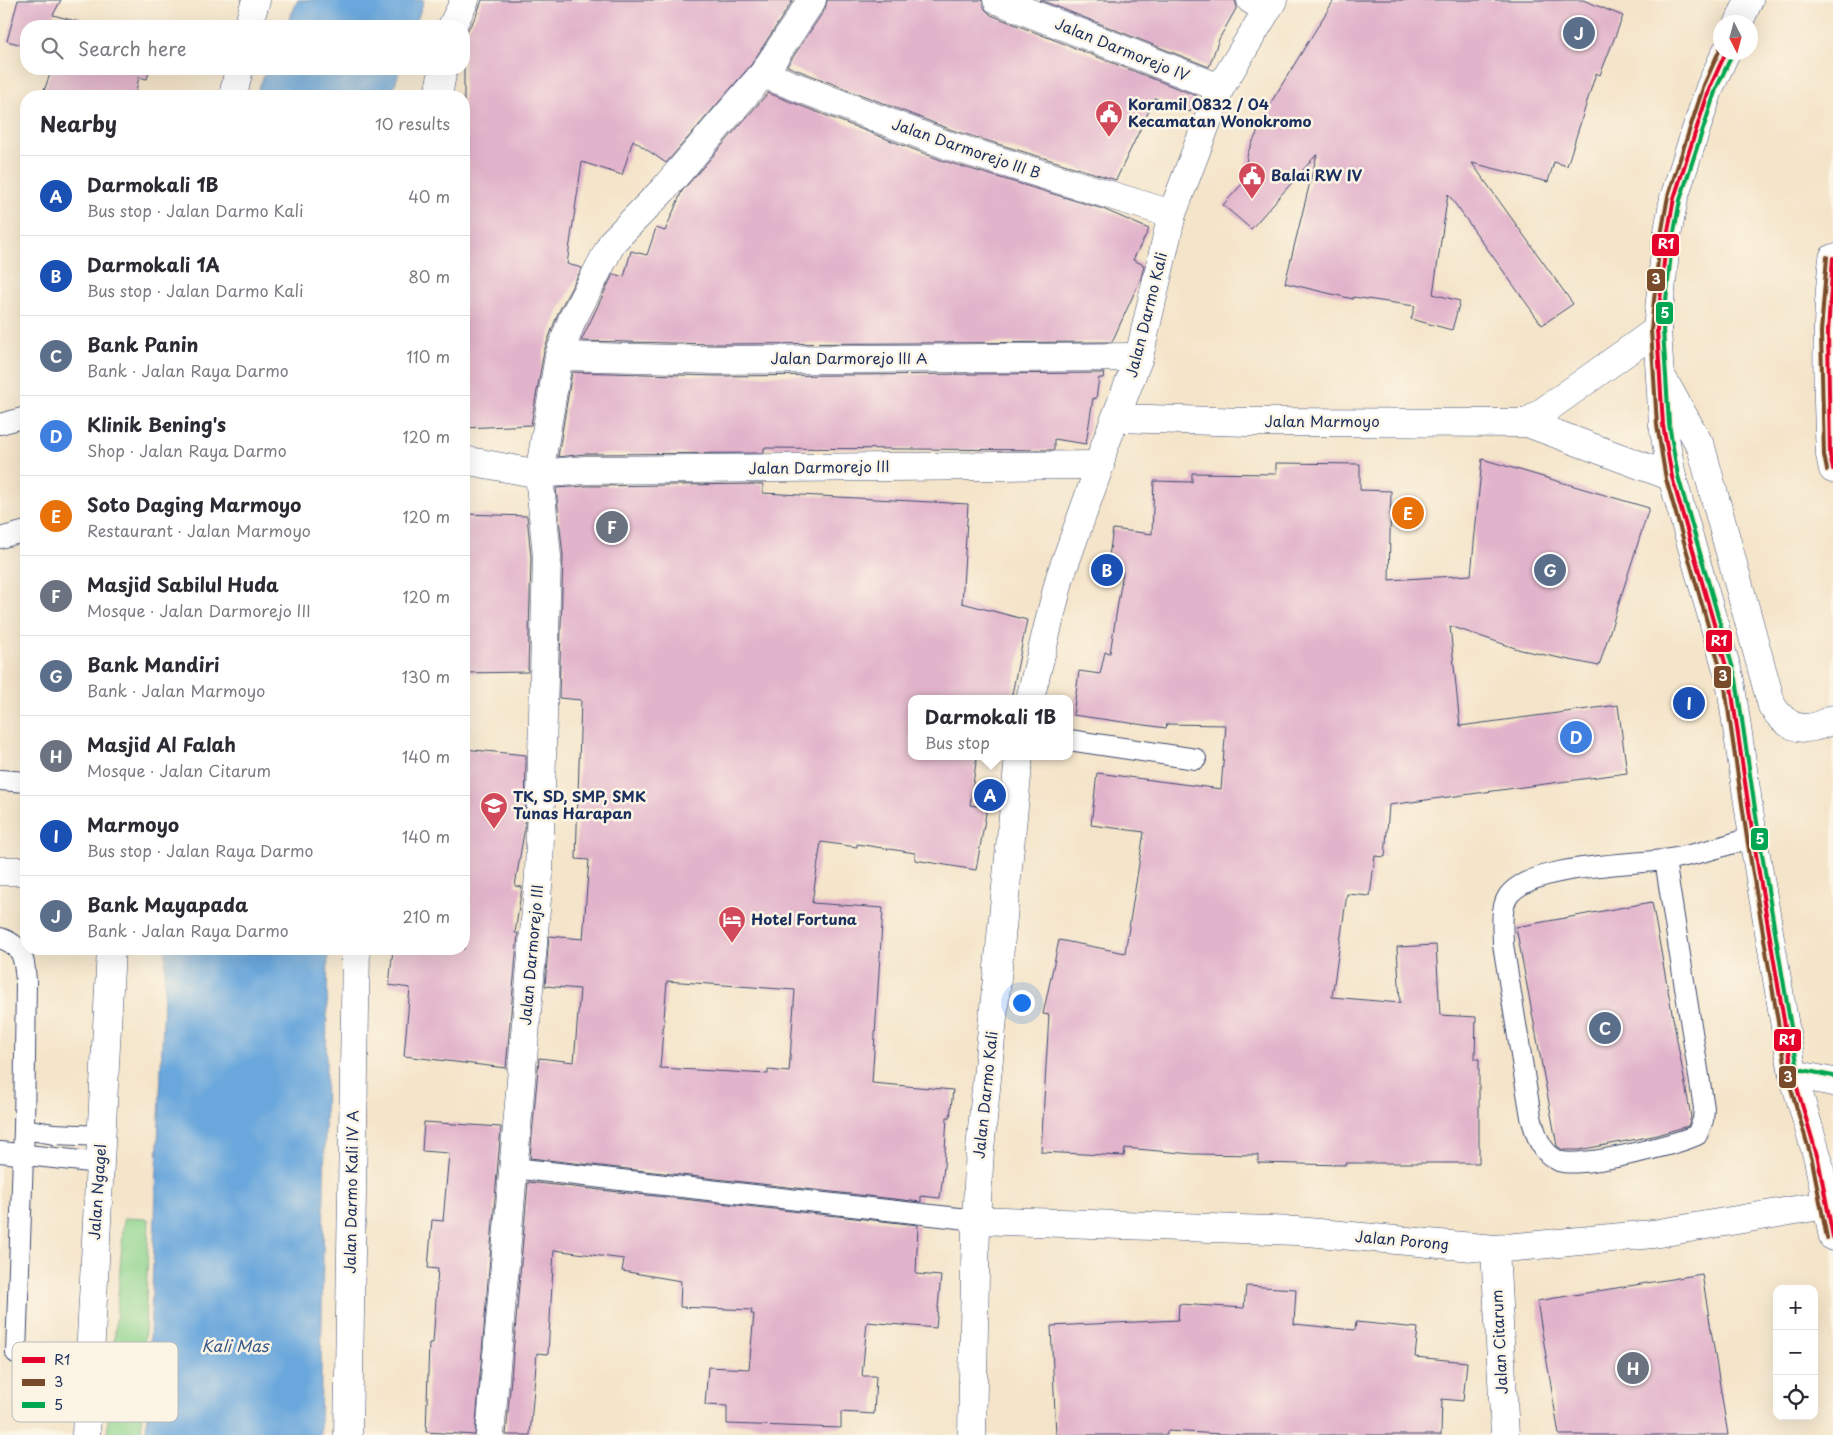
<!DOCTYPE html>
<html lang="en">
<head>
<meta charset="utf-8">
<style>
	:root { --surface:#fff; --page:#f2f2f3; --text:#2b2b33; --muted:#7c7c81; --line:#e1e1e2; --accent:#d1495b }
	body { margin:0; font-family:"Playpen Sans",sans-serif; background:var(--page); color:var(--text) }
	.controls { position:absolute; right:15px; bottom:15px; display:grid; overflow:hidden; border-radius:10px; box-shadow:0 5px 20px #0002 }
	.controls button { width:45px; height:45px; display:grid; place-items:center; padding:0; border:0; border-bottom:1px solid var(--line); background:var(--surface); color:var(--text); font:25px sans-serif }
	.compass { position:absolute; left:1713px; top:15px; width:45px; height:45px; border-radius:50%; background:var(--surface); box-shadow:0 5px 20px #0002; rotate:174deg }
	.you { position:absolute; left:1021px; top:1002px; width:18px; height:18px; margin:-12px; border:4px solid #fff; border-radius:50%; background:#1a73e8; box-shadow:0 0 0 8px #1a73e833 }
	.badge { display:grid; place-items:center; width:32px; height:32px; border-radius:50%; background:var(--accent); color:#fff; font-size:16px; font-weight:700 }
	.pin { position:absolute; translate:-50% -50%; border:2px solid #fff; box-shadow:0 1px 5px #0006 }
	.popup { position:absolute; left:908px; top:695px; width:165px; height:65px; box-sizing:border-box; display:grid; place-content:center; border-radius:10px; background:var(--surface); filter:drop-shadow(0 1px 4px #0005); font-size:16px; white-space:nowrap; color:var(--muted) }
	.popup b { font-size:19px; color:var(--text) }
	.popup::after { content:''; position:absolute; left:50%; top:100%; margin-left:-10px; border:10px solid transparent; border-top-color:var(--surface) }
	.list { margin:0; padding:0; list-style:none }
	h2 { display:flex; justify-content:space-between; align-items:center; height:65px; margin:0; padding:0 20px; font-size:21px }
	h2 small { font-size:16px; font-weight:400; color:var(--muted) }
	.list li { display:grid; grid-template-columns:32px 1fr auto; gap:15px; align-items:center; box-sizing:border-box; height:80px; padding:0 20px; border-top:1px solid var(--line) }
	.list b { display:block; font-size:19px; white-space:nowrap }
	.list p { margin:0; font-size:16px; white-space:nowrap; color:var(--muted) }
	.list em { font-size:16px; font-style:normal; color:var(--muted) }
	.icon { flex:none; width:28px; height:28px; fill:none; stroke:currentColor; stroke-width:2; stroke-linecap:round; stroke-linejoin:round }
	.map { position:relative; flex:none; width:1833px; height:1435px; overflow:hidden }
	.search { position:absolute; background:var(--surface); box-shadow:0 5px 20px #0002; left:20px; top:20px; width:450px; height:55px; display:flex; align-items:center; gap:12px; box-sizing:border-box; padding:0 18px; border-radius:20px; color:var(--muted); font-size:19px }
	.panel { position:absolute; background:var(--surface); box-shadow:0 5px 20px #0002; left:20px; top:90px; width:450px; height:865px; border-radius:20px }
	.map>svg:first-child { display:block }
	.green { fill:#8ed48e; stroke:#548276 }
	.water { fill:#6ba7dc; stroke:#436b9d }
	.building { fill:#e2b4cb; fill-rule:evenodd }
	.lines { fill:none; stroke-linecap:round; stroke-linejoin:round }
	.service-casing { stroke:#3c4a6e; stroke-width:22 }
	.minor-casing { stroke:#3c4a6e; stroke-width:29 }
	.secondary-casing { stroke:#3c4a6e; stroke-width:29 }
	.primary-casing { stroke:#3c4a6e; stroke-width:29 }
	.trunk-casing { stroke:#3c4a6e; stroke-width:29 }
	.service { stroke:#fff; stroke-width:20 }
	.minor { stroke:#fff; stroke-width:28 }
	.secondary { stroke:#fff; stroke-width:28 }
	.primary { stroke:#fff; stroke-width:28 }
	.trunk { stroke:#fff; stroke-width:28 }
	.bus-1-casing { stroke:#fcf5e5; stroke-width:8 }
	.bus-2-casing { stroke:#fcf5e5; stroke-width:8 }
	.bus-3-casing { stroke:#fcf5e5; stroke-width:8 }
	.bus-1 { stroke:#e4002b; stroke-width:4 }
	.bus-2 { stroke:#7a4b2a; stroke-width:4 }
	.bus-3 { stroke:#00a651; stroke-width:4 }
	.labels { text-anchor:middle; stroke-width:5; stroke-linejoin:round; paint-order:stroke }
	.street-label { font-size:15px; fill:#1b2f5e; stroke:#fcf5e5 }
	.poi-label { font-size:15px; font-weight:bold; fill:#1b2f5e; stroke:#fcf5e5; text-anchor:start }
	.water-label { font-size:16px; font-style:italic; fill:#37598a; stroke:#fcf5e5 }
	.key { fill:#fcf5e5; stroke:#b8babc; stroke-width:1 }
	.key-label { font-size:14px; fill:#1b2f5e }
	.line-badge { stroke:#fcf5e5; stroke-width:2 }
	.badge-label { font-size:14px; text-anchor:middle; font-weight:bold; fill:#fff }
</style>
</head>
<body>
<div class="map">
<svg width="1833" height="1435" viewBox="0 0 1833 1435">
	<rect width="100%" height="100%" fill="#fcf5e5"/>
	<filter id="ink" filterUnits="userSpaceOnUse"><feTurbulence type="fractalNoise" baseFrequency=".02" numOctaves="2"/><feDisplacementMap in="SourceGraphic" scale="10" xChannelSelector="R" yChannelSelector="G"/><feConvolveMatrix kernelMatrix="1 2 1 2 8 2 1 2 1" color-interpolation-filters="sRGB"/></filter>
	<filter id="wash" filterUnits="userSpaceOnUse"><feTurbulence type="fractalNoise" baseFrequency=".0096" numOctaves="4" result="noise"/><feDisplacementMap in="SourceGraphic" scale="20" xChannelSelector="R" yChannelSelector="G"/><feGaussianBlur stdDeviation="1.12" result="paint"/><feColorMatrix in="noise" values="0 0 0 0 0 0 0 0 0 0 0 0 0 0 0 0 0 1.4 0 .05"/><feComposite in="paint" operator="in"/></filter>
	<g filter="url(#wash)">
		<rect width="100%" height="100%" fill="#f4e4c9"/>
		<path class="green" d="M124 1218 149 1219 141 1435H107Z"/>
		<path class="water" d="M298 0H424L415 26H286Z
			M267 69H400L391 96H255Z
			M166 949H328L320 1435H146Z"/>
		<g id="blocks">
			<path class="building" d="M18 0H61L53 15 94 26H26V46L7 41Z
				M482 0H793L751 65 666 163 633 140 622 175 582 162 567 264 582 268 558 313 544 351 531 425 464 428V36L476 16Z
				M827 0H982L985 9 991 15 1197 96 1190 112 1155 98 1116 180 952 130 787 66 825 9Z
				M1040 0H1235L1237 7 1219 39 1209 67Z
				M1334 0H1583L1623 16 1600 75 1596 73 1567 166 1554 162 1548 182 1472 163 1573 304 1542 325 1448 194 1433 294 1460 301 1452 330 1411 319 1415 306 1353 297V299L1285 283 1317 154 1251 229 1223 205 1242 184 1248 152 1273 99Z
				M52 69H150L147 79 139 77 135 96H42Z
				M768 93 941 160 1103 209 1149 229 1133 260 1144 265 1141 278 1112 342 716 344 581 341 613 274 624 277 631 251 647 255 656 228 665 231 682 191Z
				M572 372 716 376 1104 373 1103 378H1099L1096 399 1093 398 1086 444 1054 439V450L764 448V453L585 454 558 457Z
				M1482 459 1649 508 1599 666 1521 650 1450 626 1460 726 1618 705 1627 773 1389 805 1385 857 1375 856 1370 896 1347 894 1332 997 1400 1003 1397 947 1436 945 1440 1015 1476 1017 1475 1059H1479V1163H1345V1165L1258 1163V1155L1193 1154 1125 1148 1124 1156 1041 1152 1049 1015 1043 1014 1059 940 1125 953 1144 832 1091 825 1097 773 1221 789 1226 725 1167 724 1166 728 1073 715 1079 671 1100 674 1105 652 1110 653 1123 572 1107 570 1113 529 1152 534 1154 481 1192 482V473L1276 474V463L1360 464V490L1391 491 1389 580 1471 575Z
				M763 484V493L968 504 962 603 1027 620 1011 699H911V756H977L970 805 987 808 976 870 915 860V853L857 844V847L821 842 812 903 883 908 872 1083 953 1090 950 1117H947L944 1167 940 1198 921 1196V1202L530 1158 539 1058 574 1062 580 989 545 986 549 936 583 939 589 860 576 859 581 700 559 698 563 556 556 488 586 486ZM667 981 795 990 789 1072 768 1070V1074L660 1068Z
				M464 514 527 516 531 557 528 672 464 673Z
				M464 749 526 755 525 827 515 886 522 887 515 933H518L506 1068 404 1056 410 988 389 985 393 949H464Z
				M1652 902 1691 1117 1688 1126 1653 1136 1579 1150H1563L1557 1146 1516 927Z
				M424 1122 501 1127 475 1435 426 1432 429 1343H433L438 1269 428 1268 432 1220 443 1221 449 1153 422 1151Z
				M528 1182 918 1225 916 1274 941 1276 936 1328 867 1322 862 1376H876L874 1414 841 1412V1428L727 1424V1406L705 1405 708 1367 749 1369 754 1314H751L752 1310 680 1307 681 1281 622 1271 624 1259 554 1250 548 1354 537 1353 530 1435H506Z
				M1702 1274 1728 1435H1559L1537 1301Z
				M1246 1286 1296 1289 1294 1324 1355 1330 1356 1322 1418 1328 1415 1357 1467 1362 1463 1401 1442 1399 1441 1435H1240L1167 1431V1435H1056L1051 1326 1178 1320 1179 1304 1244 1308Z"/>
		</g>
	</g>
	<g filter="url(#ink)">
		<use href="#blocks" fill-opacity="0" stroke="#3c4a6e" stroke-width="1"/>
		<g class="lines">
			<defs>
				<path id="service" d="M0 424 26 417
					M0 538 26 531
					M1069 740 1196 759
					M0 780 26 782
					M1665 860 1704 1108 1703 1120 1697 1135C1675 1145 1579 1169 1559 1161 1540 1153 1536 1134 1531 1117L1503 944C1503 931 1500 910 1507 898 1526 865 1627 865 1663 860 1693 856 1724 846 1753 837
					M0 938C24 946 24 959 26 981L24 1129 16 1353
					M24 1129 54 1134 102 1136
					M0 1152 99 1163
					M514 1168 976 1220"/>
				<path id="minor" d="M997 0 1220 88
					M1251 0 1267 10
					M452 26 465 0
					M763 74 947 145 1172 214
					M438 96 443 69
					M559 356 716 360 1139 357
					M464 460 539 474 585 470 1100 465
					M976 1220 1297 1231 1495 1249 1653 1234 1826 1205
					M1495 1249 1505 1435
					M348 1435 356 949
					M490 1435 539 875 547 556 539 474 559 356 572 320 613 241 663 190 763 74 812 0"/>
				<path id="secondary" d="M1117 418 1247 422 1527 423 1672 477
					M1527 423 1657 330
					M1030 699 1060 577 1100 465 1103 450 1139 357 1172 214 1220 88 1273 0
					M0 871H26
					M972 1435 976 1220 980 1149 1019 756"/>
				<path id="primary" d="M1793 1074 1818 1159 1833 1237"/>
				<path id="trunk" d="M1739 22 1749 0
					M248 26 256 0
					M1726 52 1710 87 1689 151 1674 198 1666 242 1657 330 1663 425 1672 477 1730 680 1753 837 1793 1074 1833 1082
					M233 96 239 69
					M1833 258C1825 325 1827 387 1830 455L1833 469
					M1663 379 1701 447 1772 706C1788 730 1807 734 1833 719
					M86 1435 111 949"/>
			</defs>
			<use href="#service" class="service-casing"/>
			<use href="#minor" class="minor-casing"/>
			<use href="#secondary" class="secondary-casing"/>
			<use href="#primary" class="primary-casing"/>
			<use href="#trunk" class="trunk-casing"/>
			<use href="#service" class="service"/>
			<use href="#minor" class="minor"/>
			<use href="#secondary" class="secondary"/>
			<use href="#primary" class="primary"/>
			<use href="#trunk" class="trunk"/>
			<defs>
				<path id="bus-1" d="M1726 52 1710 87 1674 198 1666 242 1657 330 1663 425 1672 477 1730 680 1753 837 1793 1074 1818 1159 1833 1237
					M1833 258 1828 332 1830 455 1833 469"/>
				<path id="bus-2" d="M1720 49 1704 85 1668 196 1660 241 1651 330 1657 425 1666 479 1724 681 1747 838 1787 1075 1812 1160 1827 1238
					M1827 257 1821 332 1824 455 1827 470"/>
				<path id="bus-3" d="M1732 55 1716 89 1680 200 1672 243 1663 330 1669 424 1678 476 1736 679 1759 836 1798 1069 1833 1076"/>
			</defs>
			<use href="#bus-1" class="bus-1-casing"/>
			<use href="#bus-2" class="bus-2-casing"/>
			<use href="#bus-3" class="bus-3-casing"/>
			<use href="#bus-1" class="bus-1"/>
			<use href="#bus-2" class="bus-2"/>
			<use href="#bus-3" class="bus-3"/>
		</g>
	</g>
	<defs>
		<symbol id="civic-pin" viewBox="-11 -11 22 30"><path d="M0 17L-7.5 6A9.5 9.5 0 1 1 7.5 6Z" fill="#d1495b" stroke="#fcf5e5"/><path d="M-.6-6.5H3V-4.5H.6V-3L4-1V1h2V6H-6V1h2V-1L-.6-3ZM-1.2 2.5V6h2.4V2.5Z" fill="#fff"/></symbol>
		<symbol id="school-pin" viewBox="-11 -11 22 30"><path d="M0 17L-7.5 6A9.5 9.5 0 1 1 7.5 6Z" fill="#d1495b" stroke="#fcf5e5"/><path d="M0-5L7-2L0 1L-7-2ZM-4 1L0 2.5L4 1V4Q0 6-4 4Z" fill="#fff"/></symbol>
		<symbol id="hotel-pin" viewBox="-11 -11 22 30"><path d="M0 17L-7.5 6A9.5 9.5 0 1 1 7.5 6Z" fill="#d1495b" stroke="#fcf5e5"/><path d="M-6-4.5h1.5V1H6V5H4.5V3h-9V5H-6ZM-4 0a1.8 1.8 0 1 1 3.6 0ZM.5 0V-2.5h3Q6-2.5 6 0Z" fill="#fff"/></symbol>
	</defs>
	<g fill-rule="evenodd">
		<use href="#civic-pin" x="1093" y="98" width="32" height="43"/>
		<use href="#civic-pin" x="1236" y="160" width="32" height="43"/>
		<use href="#school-pin" x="478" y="790" width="32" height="43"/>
		<use href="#hotel-pin" x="716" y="904" width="32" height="43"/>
	</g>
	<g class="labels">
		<g class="street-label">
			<text transform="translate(1122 50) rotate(22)" y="5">Jalan Darmorejo IV</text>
			<text transform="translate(966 149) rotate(19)" y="5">Jalan Darmorejo III B</text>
			<text transform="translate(1147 315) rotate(-76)" y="5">Jalan Darmo Kali</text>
			<text x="849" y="364">Jalan Darmorejo III A</text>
			<text x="1322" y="427">Jalan Marmoyo</text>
			<text transform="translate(819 468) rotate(-1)" y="5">Jalan Darmorejo III</text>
			<text transform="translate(532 955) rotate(-85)" y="5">Jalan Darmorejo III</text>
			<text transform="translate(986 1095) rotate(-84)" y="5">Jalan Darmo Kali</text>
			<text transform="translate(98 1192) rotate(-86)" y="5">Jalan Ngagel</text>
			<text transform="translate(352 1192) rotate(-89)" y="5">Jalan Darmo Kali IV A</text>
			<text transform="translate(1402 1241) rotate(5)" y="5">Jalan Porong</text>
			<text transform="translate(1500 1342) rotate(-93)" y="5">Jalan Citarum</text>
		</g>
		<g class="poi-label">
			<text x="1128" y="110">Koramil 0832 / 04<tspan x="1128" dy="17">Kecamatan Wonokromo</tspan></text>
			<text x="1271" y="181">Balai RW IV</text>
			<text x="513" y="802">TK, SD, SMP, SMK<tspan x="513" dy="17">Tunas Harapan</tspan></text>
			<text x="751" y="925">Hotel Fortuna</text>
		</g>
		<g class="water-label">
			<text x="235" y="1352">Kali Mas</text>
		</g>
	</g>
	<rect x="12" y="1342" width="166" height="80" rx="8" class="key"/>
	<rect x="22" y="1357" width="23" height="6" fill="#e4002b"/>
	<rect x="22" y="1379" width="23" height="7" fill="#7a4b2a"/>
	<rect x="22" y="1402" width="23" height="6" fill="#00a651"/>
	<g class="key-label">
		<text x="54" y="1365">R1</text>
		<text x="54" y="1387">3</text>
		<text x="54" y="1410">5</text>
	</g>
	<g class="line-badge">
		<rect x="1651" y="233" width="29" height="24" rx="5" fill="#e4002b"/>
		<rect x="1646" y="268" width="20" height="24" rx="5" fill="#7a4b2a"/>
		<rect x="1655" y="301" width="19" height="24" rx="5" fill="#00a651"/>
		<rect x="1705" y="629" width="28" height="24" rx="5" fill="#e4002b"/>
		<rect x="1713" y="665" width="19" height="24" rx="5" fill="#7a4b2a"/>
		<rect x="1750" y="827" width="19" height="24" rx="5" fill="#00a651"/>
		<rect x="1773" y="1028" width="29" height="24" rx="5" fill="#e4002b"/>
		<rect x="1778" y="1065" width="19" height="24" rx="5" fill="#7a4b2a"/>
	</g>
	<g class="badge-label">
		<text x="1666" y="249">R1</text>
		<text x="1656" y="284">3</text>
		<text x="1665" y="318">5</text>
		<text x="1719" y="646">R1</text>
		<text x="1723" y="681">3</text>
		<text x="1760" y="844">5</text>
		<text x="1787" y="1045">R1</text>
		<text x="1788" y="1082">3</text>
	</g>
</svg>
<div class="controls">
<button>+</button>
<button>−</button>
<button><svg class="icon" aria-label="locate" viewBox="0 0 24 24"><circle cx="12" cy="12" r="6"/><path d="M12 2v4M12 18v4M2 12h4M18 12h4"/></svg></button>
</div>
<svg class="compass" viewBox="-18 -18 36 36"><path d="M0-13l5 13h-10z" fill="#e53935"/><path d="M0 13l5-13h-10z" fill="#7c7c81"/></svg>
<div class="you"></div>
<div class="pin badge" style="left:990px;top:795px;background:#1a4fb4">A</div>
<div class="popup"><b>Darmokali 1B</b>Bus stop</div>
<div class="pin badge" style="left:1107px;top:570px;background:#1a4fb4">B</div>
<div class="pin badge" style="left:1605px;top:1028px;background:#5c6f8a">C</div>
<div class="pin badge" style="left:1576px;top:737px;background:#3f7fe0">D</div>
<div class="pin badge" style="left:1408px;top:513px;background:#e8710a">E</div>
<div class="pin badge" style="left:612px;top:527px;background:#6b7280">F</div>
<div class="pin badge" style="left:1550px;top:570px;background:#5c6f8a">G</div>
<div class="pin badge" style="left:1633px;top:1368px;background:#6b7280">H</div>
<div class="pin badge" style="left:1689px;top:703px;background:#1a4fb4">I</div>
<div class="pin badge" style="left:1579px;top:33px;background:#5c6f8a">J</div>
<div class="search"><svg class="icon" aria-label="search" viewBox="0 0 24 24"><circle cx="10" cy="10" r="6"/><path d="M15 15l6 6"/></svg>Search here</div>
<section class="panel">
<h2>Nearby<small>10 results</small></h2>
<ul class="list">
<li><span class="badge" style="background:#1a4fb4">A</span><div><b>Darmokali 1B</b><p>Bus stop · Jalan Darmo Kali</p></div><em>40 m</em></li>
<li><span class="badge" style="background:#1a4fb4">B</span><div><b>Darmokali 1A</b><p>Bus stop · Jalan Darmo Kali</p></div><em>80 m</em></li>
<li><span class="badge" style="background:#5c6f8a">C</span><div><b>Bank Panin</b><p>Bank · Jalan Raya Darmo</p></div><em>110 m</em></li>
<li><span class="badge" style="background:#3f7fe0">D</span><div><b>Klinik Bening's</b><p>Shop · Jalan Raya Darmo</p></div><em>120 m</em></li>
<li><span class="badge" style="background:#e8710a">E</span><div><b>Soto Daging Marmoyo</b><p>Restaurant · Jalan Marmoyo</p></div><em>120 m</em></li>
<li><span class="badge" style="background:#6b7280">F</span><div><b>Masjid Sabilul Huda</b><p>Mosque · Jalan Darmorejo III</p></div><em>120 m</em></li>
<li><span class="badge" style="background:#5c6f8a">G</span><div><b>Bank Mandiri</b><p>Bank · Jalan Marmoyo</p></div><em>130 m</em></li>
<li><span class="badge" style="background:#6b7280">H</span><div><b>Masjid Al Falah</b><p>Mosque · Jalan Citarum</p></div><em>140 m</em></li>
<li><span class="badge" style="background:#1a4fb4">I</span><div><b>Marmoyo</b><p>Bus stop · Jalan Raya Darmo</p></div><em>140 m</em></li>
<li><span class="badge" style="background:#5c6f8a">J</span><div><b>Bank Mayapada</b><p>Bank · Jalan Raya Darmo</p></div><em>210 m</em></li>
</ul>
</section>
</div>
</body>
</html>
